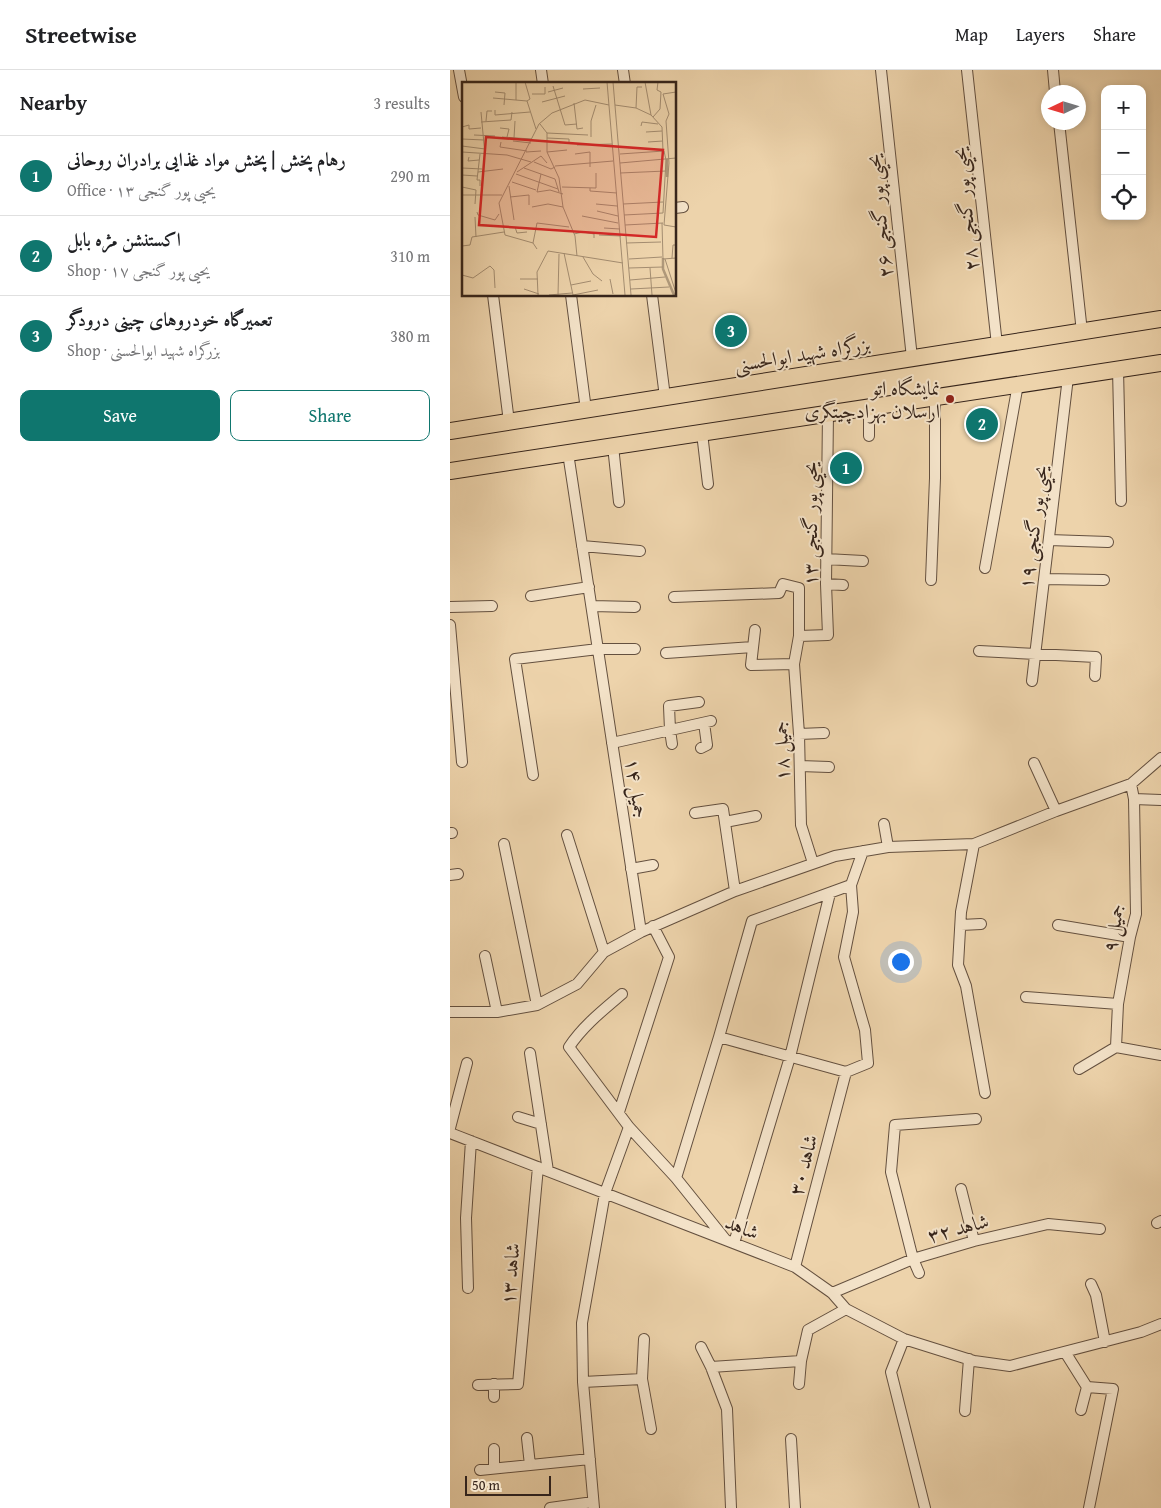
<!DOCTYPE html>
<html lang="en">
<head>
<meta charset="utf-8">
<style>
	:root { --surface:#fff; --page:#f6f6f6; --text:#202124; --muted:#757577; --line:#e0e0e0; --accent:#0f766e }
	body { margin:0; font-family:"Gentium Book Plus",Amiri,serif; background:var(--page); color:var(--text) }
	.controls { position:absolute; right:15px; top:15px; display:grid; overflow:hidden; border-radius:10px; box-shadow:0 2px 8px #0003 }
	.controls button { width:45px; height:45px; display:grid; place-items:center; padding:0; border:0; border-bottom:1px solid var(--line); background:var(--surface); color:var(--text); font:25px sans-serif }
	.compass { position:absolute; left:591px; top:15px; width:45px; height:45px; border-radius:50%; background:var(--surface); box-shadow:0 2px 8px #0003; rotate:266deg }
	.scale { position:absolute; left:15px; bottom:12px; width:86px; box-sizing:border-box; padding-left:5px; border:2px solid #37251b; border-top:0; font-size:14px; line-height:18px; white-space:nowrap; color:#37251b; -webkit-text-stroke:4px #f3e2c8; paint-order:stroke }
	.you { position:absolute; left:450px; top:891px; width:18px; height:18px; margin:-12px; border:4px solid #fff; border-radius:50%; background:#1a73e8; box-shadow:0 0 0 8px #1a73e833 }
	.badge { display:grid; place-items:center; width:32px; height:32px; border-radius:50%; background:var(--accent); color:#fff; font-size:16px; font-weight:700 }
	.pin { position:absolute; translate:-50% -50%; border:2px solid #fff; box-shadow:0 1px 5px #0006 }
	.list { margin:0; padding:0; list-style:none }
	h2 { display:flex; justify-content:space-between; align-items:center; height:65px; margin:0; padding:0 20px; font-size:21px }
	h2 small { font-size:16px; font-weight:400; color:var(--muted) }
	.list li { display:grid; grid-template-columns:32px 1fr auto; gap:15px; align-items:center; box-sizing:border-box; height:80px; padding:0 20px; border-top:1px solid var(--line) }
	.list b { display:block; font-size:19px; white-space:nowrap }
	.list p { margin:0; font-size:16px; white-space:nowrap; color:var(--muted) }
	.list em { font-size:16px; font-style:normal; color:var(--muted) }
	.actions { display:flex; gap:10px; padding:15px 20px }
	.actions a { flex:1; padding:11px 0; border:1px solid var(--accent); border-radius:10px; text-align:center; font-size:18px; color:var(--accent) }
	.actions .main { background:var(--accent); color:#fff }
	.icon { flex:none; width:28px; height:28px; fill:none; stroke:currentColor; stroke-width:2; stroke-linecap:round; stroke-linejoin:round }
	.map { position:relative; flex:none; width:711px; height:1438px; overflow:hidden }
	header { display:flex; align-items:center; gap:30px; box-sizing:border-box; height:70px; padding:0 25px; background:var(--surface); border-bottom:1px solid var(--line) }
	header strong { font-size:24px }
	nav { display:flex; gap:28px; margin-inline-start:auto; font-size:18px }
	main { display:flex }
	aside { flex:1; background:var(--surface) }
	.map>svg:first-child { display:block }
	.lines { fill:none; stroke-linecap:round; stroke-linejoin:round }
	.street-casing { stroke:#64503f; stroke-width:12 }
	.primary-casing { stroke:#37251b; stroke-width:18 }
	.street { stroke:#f3e2c8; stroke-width:10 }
	.primary { stroke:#edd3ab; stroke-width:16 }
	.poi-dot { fill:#8f2418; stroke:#f3e2c8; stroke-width:2 }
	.labels { text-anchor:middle; stroke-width:4; stroke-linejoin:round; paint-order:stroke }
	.street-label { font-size:20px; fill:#37251b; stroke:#f3e2c8 }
	.poi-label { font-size:20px; fill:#37251b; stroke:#f3e2c8; text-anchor:end }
	.inset-river { fill:none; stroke:#af987a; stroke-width:2.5 }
	.inset-road { fill:none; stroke:#a48d71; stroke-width:1 }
	.view { fill:#d62828; fill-opacity:0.15; stroke:#d62828; stroke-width:2.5 }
	.inset-edge { fill:none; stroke:#37251b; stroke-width:2.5 }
</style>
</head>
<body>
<header>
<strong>Streetwise</strong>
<nav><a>Map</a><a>Layers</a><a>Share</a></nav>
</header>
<main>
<aside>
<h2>Nearby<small>3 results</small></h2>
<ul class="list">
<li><span class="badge">1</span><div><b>رهام پخش | پخش مواد غذایی برادران روحانی</b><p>Office · یحیی پور گنجی ۱۳</p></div><em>290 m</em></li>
<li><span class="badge">2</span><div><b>اکستنشن مژه بابل</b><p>Shop · یحیی پور گنجی ۱۷</p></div><em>310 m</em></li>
<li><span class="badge">3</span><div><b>تعمیرگاه خودروهای چینی درودگر</b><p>Shop · بزرگراه شهید ابوالحسنی</p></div><em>380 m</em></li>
</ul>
<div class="actions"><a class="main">Save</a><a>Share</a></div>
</aside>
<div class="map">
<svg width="711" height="1438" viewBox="0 0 711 1438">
	<rect width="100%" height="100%" fill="#edd3ab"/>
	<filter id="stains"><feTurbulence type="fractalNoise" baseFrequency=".004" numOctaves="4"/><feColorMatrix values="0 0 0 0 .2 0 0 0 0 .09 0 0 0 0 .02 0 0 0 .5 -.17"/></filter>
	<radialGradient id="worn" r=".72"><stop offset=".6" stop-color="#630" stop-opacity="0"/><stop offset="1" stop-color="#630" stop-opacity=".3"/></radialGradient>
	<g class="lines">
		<defs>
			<path id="street" d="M9 0 14 27
				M91 0 93 14
				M173 0 175 14
				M431 0 462 288
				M517 0 547 275
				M603 0 605 22
				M609 52 632 262
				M225 138 233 137
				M43 225 59 352
				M121 225 136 340
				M202 225 215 327
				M668 299 671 431
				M252 363 258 414
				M419 366V337
				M163 376 169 432
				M118 383 191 862
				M599 470 658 472
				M132 476 190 481
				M376 489 413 491
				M535 498 568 314
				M594 509 654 510
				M481 510 485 408V327
				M376 514 393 515
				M81 526 139 517
				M224 527 329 523 333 514 349 518V566L344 594 349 664 351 755 363 793
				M142 536 185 537
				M0 537 42 536
				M0 555 12 692
				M305 560 301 595 344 594
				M349 566 378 565 376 514 378 343
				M529 581 646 587 645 606
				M216 583 303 577
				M582 611 618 307
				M349 664 374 663
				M162 673 261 651
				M222 674 220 660 219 636 249 632
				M251 678 257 675 254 653
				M584 693 606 741
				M350 696 379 697
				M83 705 65 589 148 579H185
				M684 729 711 730
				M245 743 273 739 285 821
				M275 752 306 746
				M434 754 438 777
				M0 763H2
				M117 765 154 882
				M54 774 87 935
				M524 774 511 842 508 895 516 916 535 1023
				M181 799 203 795
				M0 805 8 804
				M511 855 531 854
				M608 855 680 867
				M35 886 47 942
				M172 924C152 941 133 956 119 977L179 1057 226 1108 275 1169
				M576 927 668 934
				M0 942H47L87 935 127 914 154 882 191 862 285 821 385 786 438 777 524 774 606 741 681 714 711 688
				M269 967 396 1002 418 993 415 960 394 887 403 842 401 815 413 781
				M666 977 668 934 680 867 686 844 684 729 681 714
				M666 977 711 985
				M80 983 98 1101
				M629 999 666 977
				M169 1042 219 887 203 856
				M68 1047 91 1054
				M0 1058 17 993
				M0 1063 345 1197 382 1223 396 1239 454 1269 524 1291 560 1296 691 1262 711 1254
				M226 1108 269 967 302 851 401 815
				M511 1119 524 1171
				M707 1153 711 1151
				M284 1173 340 987 380 823
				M345 1197 396 1002
				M469 1203 463 1189 441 1102 445 1055 526 1049
				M641 1214 646 1225 655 1272
				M18 1218 16 1148 21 1071
				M382 1223 463 1189 524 1171 598 1154 650 1159
				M194 1269 192 1309 201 1359
				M454 1269 441 1302 475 1438
				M251 1277 261 1297 277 1339 281 1438
				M615 1282 637 1317 663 1319 639 1438
				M261 1297 351 1291
				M133 1312 192 1309
				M44 1314V1327
				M349 1314 351 1291 358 1260 396 1239
				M28 1315 68 1314 88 1097
				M631 1340 637 1317
				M515 1341 519 1289
				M77 1368 80 1395
				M341 1369 345 1438
				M44 1398V1379
				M30 1400 140 1389
				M100 1438 143 1432
				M144 1438 133 1312 132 1253 155 1123 179 1057"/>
			<path id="primary" d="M0 361 711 249
				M0 401 711 293"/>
		</defs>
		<use href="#street" class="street-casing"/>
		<use href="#primary" class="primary-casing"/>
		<use href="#street" class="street"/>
		<use href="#primary" class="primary"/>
	</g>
	<circle class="poi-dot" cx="500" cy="329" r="5"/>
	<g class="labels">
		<g class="street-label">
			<text transform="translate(515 139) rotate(-96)" y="7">یحیی پور گنجی ۲۸</text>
			<text transform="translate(429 146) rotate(-96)" y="7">یحیی پور گنجی ۲۶</text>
			<text transform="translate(352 284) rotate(-9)" y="7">بزرگراه شهید ابوالحسنی</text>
			<text transform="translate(360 454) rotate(-90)" y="7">یحیی پور گنجی ۱۳</text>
			<text transform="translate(583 457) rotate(-83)" y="7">یحیی پور گنجی ۱۹</text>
			<text transform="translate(331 681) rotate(-92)" y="7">جمیل ۱۸</text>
			<text transform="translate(187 718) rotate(81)" y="7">جمیل ۱۴</text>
			<text transform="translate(663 858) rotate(-81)" y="7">جمیل ۹</text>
			<text transform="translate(353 1095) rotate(-75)" y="7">شاهد ۳۰</text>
			<text transform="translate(292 1157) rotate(21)" y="7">شاهد</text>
			<text transform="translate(508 1158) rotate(-15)" y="7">شاهد ۳۲</text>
			<text transform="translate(60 1204) rotate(-85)" y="7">شاهد ۱۳</text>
		</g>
		<g class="poi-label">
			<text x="490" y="325">نمایشگاه اتو<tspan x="490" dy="23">ارسلان بهزادچیتگری</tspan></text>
		</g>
	</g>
	<g transform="translate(12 12)">
		<rect width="214" height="214" fill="#edd3ab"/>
		<path class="inset-river" d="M205 95V77M201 176V187L212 213"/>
		<path class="inset-road" d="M63 0 68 17 65 19M145 0 163 213M151 0 169 213M183 0 189 33M91 4 103 43 115 42M121 7 138 6M33 10 43 11 42 23M86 10 101 6M214 10 201 12 207 32 204 39 207 81 202 143 214 145M70 12H83V5M31 16 65 19M54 18V0M123 18 147 23M65 19 74 47M80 20 103 14M112 21 115 47 121 46M153 23 174 26 189 33 200 45 201 69M174 26 175 5H180M33 28V33L68 30M19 30 23 73M191 35 198 27 199 10 195 8 196 0M24 39 25 29H30M19 40 49 38 50 30M78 42 85 51V70L97 96 101 125 113 154 115 174M179 44 180 40 196 42M0 45 7 43V47L19 46M38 46 47 47 45 55M184 50 200 49M85 51 126 53M12 53 33 54M40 55 70 57M129 55V39L134 23M52 56 53 39M85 56 107 57V61M0 57 22 58M51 59 69 61M39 60 38 65 65 69M186 60 201 59M115 63 150 62M0 64 23 67M0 70 45 73 69 80M64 70 79 69M85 70 105 68M113 72 128 70V85M158 72 202 69 204 78 201 131 162 133M7 75 6 79 17 78M72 80 89 87 93 85M158 81 214 76M93 84 151 79M0 86 20 87M62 86 93 97 97 110M16 90 41 87M55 90 79 74 85 81M158 91 204 89M54 92 96 107M79 92 75 110 88 108 101 112M0 93 15 94M50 100 74 108M18 104V98H15L18 72M47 104 52 138M0 105 14 108 13 122M100 105 134 106V91M128 106V109L155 111M0 113H40M48 115 67 113V123M134 122 155 124M161 122 201 120M70 125 86 122 101 125M135 129 156 134M15 130 16 133 33 138 37 132M120 134 156 141M13 135 14 155M75 141 107 145M75 141 71 161 75 167M200 141 201 177 214 176M163 143 201 141M53 145 55 151 65 150M142 146 158 147M112 152 121 150 132 152V156M137 153 159 154M71 161 43 153 37 121 77 42 90 31 123 18M164 161 199 160M0 164 8 163 10 155 42 150M102 171 111 213M121 175 131 192 140 199M210 176 211 163H213M167 177 200 175M203 177 214 211M167 186 201 185M188 186 190 213M0 193 11 196 28 184 32 188 33 206M58 197H76M148 197 151 212M168 198 203 195M109 203 129 199M62 207 77 212M169 207 207 205M76 213 75 190 86 169 161 181M87 213 110 211M96 213 97 172M111 213 136 208"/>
		<path class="view" d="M24 55 201 68 194 155 17 143Z"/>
		<rect width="214" height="214" class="inset-edge"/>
	</g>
	<rect width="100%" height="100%" filter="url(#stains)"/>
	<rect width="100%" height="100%" fill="url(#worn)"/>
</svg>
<div class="controls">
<button>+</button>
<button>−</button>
<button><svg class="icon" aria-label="locate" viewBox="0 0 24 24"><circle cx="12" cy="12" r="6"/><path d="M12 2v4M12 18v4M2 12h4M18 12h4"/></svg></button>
</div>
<svg class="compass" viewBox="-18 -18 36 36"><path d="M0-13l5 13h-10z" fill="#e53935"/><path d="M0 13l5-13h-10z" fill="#757577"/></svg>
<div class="scale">50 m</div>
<div class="you"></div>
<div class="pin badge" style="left:396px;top:398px">1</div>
<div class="pin badge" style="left:532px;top:354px">2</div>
<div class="pin badge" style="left:281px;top:261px">3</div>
</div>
</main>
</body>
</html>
